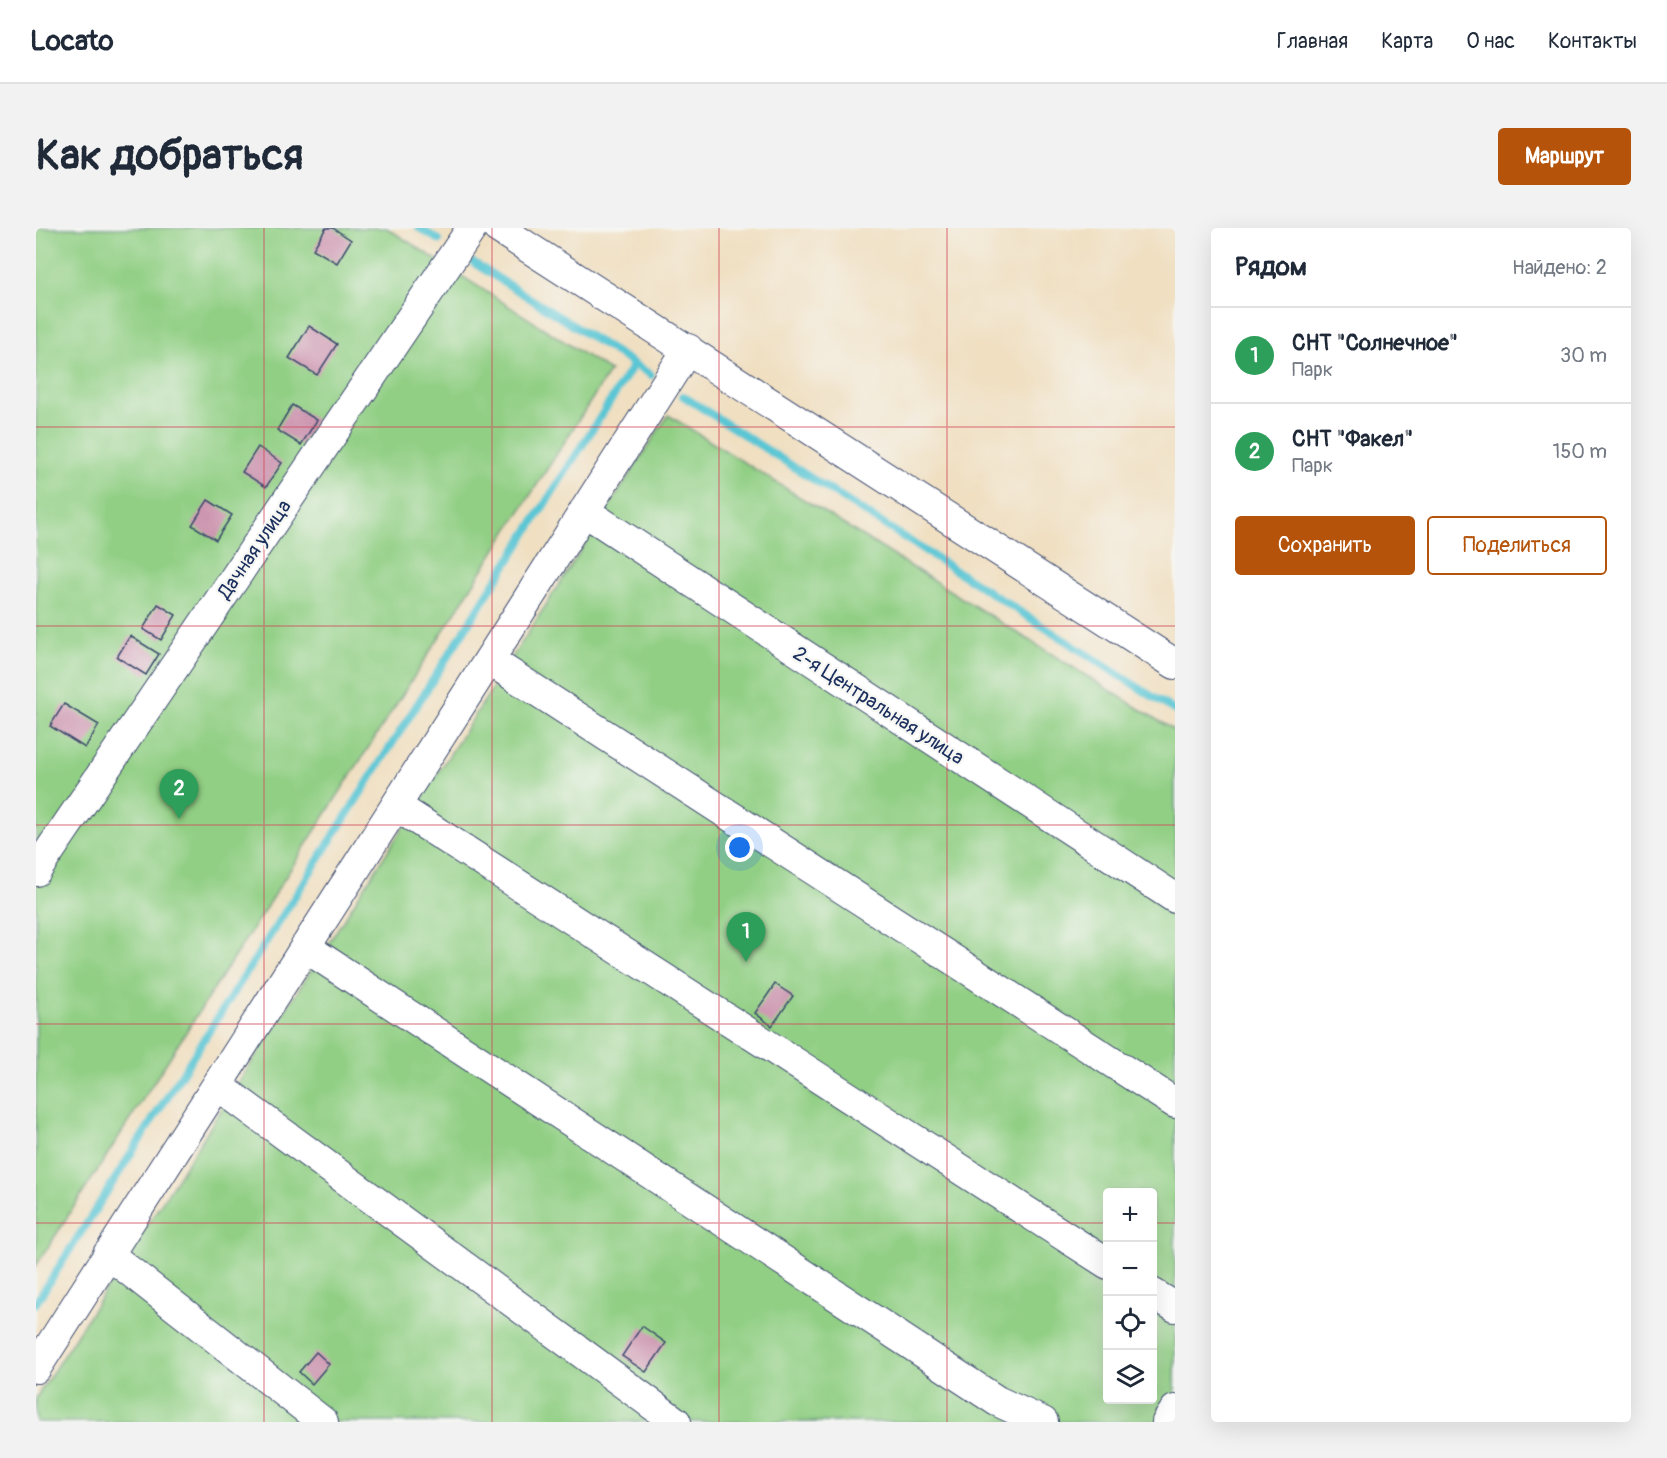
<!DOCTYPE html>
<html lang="ru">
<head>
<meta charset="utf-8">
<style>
	:root { --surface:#fff; --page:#f2f2f3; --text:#1f2937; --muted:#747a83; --line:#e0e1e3; --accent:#b45309 }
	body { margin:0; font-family:Pangolin,sans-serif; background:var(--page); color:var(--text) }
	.controls { position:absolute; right:18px; bottom:18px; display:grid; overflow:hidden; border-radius:6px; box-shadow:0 6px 24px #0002 }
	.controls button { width:54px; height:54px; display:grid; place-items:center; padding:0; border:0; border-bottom:2px solid var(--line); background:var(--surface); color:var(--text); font:30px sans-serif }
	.you { position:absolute; left:704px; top:620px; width:21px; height:21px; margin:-15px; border:4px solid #fff; border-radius:50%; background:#1a73e8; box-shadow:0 0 0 9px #1a73e833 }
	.badge { display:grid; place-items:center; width:39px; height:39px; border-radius:50%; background:var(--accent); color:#fff; font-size:20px; font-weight:700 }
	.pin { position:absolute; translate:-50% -50px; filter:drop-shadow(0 2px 3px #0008) }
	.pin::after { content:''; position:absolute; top:32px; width:21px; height:18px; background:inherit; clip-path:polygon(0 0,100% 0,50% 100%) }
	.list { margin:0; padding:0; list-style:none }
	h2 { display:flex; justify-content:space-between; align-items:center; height:78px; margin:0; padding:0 24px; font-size:26px }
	h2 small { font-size:20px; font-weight:400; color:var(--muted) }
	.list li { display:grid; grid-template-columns:39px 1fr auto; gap:18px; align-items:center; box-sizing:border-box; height:96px; padding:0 24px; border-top:2px solid var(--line) }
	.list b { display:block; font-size:22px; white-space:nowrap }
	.list p { margin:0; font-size:20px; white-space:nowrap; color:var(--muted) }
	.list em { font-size:20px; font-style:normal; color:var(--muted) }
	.actions { display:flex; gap:12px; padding:18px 24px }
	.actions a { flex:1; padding:14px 0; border:2px solid var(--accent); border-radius:6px; text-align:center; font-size:21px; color:var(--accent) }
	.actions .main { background:var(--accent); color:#fff }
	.icon { flex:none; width:33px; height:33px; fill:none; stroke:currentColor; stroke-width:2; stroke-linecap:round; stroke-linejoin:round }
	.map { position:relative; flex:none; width:1139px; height:1194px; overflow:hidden; border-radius:6px }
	header { display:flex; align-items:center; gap:36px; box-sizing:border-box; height:84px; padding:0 30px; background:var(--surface); border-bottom:2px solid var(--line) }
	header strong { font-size:28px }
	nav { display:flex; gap:33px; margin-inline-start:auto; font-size:21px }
	.intro { display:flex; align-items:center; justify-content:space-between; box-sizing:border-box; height:144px; padding:0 36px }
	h1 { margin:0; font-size:42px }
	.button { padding:15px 27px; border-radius:6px; background:var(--accent); color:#fff; font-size:21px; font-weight:700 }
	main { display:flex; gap:36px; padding:0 36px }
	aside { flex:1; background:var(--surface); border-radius:6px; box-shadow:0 6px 24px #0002 }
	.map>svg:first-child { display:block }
	.green { fill:#91cf84; stroke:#567f71; stroke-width:1.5; fill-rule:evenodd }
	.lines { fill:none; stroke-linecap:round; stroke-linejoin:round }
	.stream { stroke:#5ac6d4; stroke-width:8 }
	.building { fill:#cc94af }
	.minor-casing { stroke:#3b496d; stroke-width:32 }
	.minor { stroke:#fff; stroke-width:30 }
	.grid { fill:none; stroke:#d1495b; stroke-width:1.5; stroke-opacity:0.55 }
	.labels { text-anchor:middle; stroke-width:4.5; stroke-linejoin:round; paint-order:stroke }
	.street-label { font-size:20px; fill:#1b2f5e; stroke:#f6f6f2 }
</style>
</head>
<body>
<header>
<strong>Locato</strong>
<nav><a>Главная</a><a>Карта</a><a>О нас</a><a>Контакты</a></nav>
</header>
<div class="intro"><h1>Как добраться</h1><a class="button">Маршрут</a></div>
<main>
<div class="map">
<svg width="1139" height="1194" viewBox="0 0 1139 1194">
	<rect width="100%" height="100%" fill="#f6f6f2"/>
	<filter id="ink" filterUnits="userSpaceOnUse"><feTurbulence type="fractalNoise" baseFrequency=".0167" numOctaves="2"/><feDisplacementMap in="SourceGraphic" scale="12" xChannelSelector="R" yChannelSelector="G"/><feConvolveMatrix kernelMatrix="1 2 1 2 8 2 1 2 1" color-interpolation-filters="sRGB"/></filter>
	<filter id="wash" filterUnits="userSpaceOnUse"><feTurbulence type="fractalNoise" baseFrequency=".008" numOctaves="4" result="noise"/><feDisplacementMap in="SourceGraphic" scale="24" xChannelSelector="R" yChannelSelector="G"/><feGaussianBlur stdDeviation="1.35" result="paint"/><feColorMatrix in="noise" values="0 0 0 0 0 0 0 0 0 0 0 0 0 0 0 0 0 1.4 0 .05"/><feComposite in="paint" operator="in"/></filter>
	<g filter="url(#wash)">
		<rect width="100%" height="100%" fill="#f0dfc1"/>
		<path class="green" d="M0 0H351L574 143 0 1038Z
			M632 187 1139 503V1177L1127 1194H0V1170ZM1072 964H1116V1172H1072Z"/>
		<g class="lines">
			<path class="stream" d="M383 0 403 12
				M438 35 598 136
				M647 168 1139 483
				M0 1075 598 136 615 147"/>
		</g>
		<g id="blocks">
			<path class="building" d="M290 0H297L315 12 301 35 277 21Z
				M273 98 301 116 281 147 253 130Z
				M256 177 281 192 265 217 241 202Z
				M222 219 246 235 230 259 206 244Z
				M172 272 196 287 180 312 156 297Z
				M122 376 140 387 125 412 107 401Z
				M94 408 123 426 110 447 81 429Z
				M28 476 63 497 49 520 14 498Z
				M739 756 757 768 736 798 719 785Z
				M606 1098 630 1115 610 1144 586 1128Z
				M280 1124 293 1136 276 1156 263 1144Z"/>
		</g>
	</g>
	<g filter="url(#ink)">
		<use href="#blocks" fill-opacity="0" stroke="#3b496d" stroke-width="1.5"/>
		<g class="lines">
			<defs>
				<path id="minor" d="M462 0 1139 436
					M548 283 1139 670
					M453 432 1139 875
					M360 578 1072 1036
					M0 643 436 0
					M269 719 961 1173 1007 1194
					M181 857 640 1194
					M72 1026 287 1194
					M1116 1065 1139 1079
					M0 1140 652 121
					M1131 1194 1139 1182"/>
			</defs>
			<use href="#minor" class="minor-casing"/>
			<use href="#minor" class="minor"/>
		</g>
	</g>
	<path class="grid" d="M228 0V1194M456 0V1194M683 0V1194M911 0V1194M0 199H1139M0 398H1139M0 597H1139M0 796H1139M0 995H1072M1116 995H1139"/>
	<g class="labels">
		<g class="street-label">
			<text transform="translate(218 321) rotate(-56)" y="7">Дачная улица</text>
			<text transform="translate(843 477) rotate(33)" y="7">2-я Центральная улица</text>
		</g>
	</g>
</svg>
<div class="controls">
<button>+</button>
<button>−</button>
<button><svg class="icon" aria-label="locate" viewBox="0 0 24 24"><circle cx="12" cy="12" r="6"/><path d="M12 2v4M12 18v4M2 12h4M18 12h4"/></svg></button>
<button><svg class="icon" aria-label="layers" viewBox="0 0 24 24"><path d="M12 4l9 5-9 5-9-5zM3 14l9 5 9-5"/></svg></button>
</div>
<div class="you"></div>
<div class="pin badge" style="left:710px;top:734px;background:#2e9e5b">1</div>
<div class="pin badge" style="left:143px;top:591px;background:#2e9e5b">2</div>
</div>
<aside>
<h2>Рядом<small>Найдено: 2</small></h2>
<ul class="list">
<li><span class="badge" style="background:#2e9e5b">1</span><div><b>СНТ &quot;Солнечное&quot;</b><p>Парк</p></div><em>30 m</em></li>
<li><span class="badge" style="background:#2e9e5b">2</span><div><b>СНТ &quot;Факел&quot;</b><p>Парк</p></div><em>150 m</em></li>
</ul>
<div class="actions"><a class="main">Сохранить</a><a>Поделиться</a></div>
</aside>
</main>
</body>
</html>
